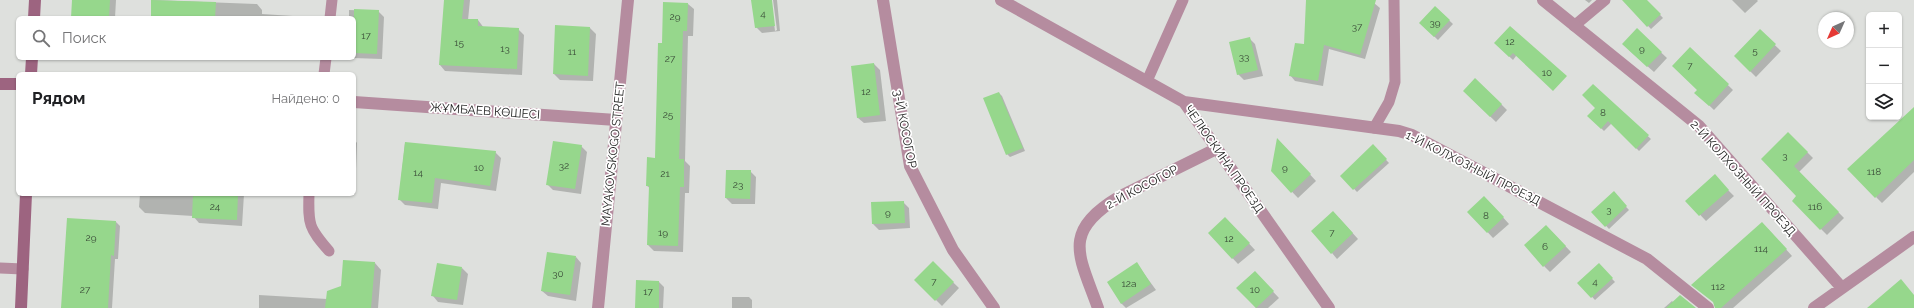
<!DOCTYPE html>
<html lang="ru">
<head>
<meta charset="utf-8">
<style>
	:root { --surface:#fff; --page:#f2f2f2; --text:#202124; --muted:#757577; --line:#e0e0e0 }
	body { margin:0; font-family:Raleway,sans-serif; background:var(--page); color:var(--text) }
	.controls { position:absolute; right:12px; top:12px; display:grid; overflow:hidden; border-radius:6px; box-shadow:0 1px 3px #0004 }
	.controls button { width:36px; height:36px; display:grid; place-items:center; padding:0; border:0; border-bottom:1px solid var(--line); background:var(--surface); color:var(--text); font:20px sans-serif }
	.compass { position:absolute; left:1818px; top:12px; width:36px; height:36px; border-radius:50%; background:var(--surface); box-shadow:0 1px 3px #0004; rotate:225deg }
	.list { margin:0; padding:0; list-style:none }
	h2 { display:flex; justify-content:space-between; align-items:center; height:52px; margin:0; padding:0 16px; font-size:17px }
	h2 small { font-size:13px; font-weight:400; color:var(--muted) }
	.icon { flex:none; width:22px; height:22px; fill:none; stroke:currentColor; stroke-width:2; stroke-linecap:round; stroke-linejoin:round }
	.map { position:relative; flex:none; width:1914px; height:308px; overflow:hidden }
	.search { position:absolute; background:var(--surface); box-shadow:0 1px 3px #0004; left:16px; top:16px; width:340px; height:44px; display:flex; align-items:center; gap:10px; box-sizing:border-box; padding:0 14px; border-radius:6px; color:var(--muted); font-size:15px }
	.panel { position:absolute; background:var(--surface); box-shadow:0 1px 3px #0004; left:16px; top:72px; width:340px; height:124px; border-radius:6px }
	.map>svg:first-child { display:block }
	.shadow { fill:#0003 }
	.building { fill:#96d78c }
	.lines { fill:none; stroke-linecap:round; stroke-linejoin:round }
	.lane { stroke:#b58c9f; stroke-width:11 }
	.street { stroke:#b58c9f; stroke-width:12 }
	.secondary { stroke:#9d6480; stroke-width:12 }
	.labels { text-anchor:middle; stroke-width:3.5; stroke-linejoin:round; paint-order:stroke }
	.number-label { font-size:10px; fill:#3a4c38 }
	.street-label { font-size:12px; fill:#1c1d1c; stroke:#fff }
</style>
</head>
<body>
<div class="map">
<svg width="1914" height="308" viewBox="0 0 1914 308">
	<rect width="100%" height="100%" fill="#dee0dd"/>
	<path class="shadow" d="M73 0H116L115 18H72Z
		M152 0 257 4 262 10V14L324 18H152Z
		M445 0H470L468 20H478L484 28 518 29 524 35 522 75 445 71 440 65Z
		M752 0H771L775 31 777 30 773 0H777L780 31 762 33 756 27Z
		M1307 0H1364L1374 3 1380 8 1365 59 1329 49 1323 86 1295 81 1290 75 1305 46Z
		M1585 0H1592L1589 3Z
		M1633 0H1646L1663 18 1651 29 1628 5Z
		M1732 0H1757L1758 1 1745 13Z
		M688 4 694 9 693 36H688L685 161 690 166 689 193H685L683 252 654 251 648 245 650 188 647 186 656 159 663 44Z
		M1435 7 1453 24 1438 40 1420 23Z
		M349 10 378 11 384 17 382 59 353 58 354 18H338H349Z
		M1510 27 1516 56 1513 60 1495 43Z
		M590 28 596 34 593 81 560 80 554 74Z
		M1637 30 1667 58 1654 72 1629 50Z
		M1760 31 1781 51 1756 77 1741 62Z
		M1249 38 1255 44 1263 76 1244 80 1238 74Z
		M1690 48 1733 90 1714 110 1696 93 1698 90Z
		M874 64 880 70 886 121 864 123 858 118Z
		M1593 85 1651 139 1639 151 1612 123 1604 131 1589 116 1596 108Z
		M999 93 1002 96 1025 151 1010 157 1007 154Z
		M1470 97 1501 104 1507 110 1496 122Z
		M1914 109V172L1882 203 1876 197Z
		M1788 133 1813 158 1799 172 1844 218 1827 235 1793 201 1798 196Z
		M354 139 357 143 355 194H354Z
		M405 143 495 152 501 158 496 191 441 183 438 209 405 205 399 199Z
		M1283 145 1316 181 1298 198 1272 171Z
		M581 146 587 152 581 194 553 190 547 184Z
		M1373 146 1389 163 1357 192 1342 176Z
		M750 171 756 177 755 204H732L726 198Z
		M1720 182 1734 196 1706 221 1687 201Z
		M1613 193 1629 210 1609 229 1593 212Z
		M140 194H244L242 226 199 223 193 216 145 213 139 207Z
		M903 202 909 208 910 228 879 230 873 224Z
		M1490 203 1509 224 1493 238 1469 212Z
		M1339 218 1358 239 1337 259 1332 253Z
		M116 222 120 226 118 259H115L112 308H62Z
		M1231 224 1255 250 1238 264 1209 233Z
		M1768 229 1792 256 1733 308H1719Z
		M1552 232 1571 252 1550 272 1544 266Z
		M576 257 581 263 576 301 548 296 542 291Z
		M375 263 381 270 378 308H259V295L327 299Z
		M933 263 959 288 942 306 916 280Z
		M1137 264 1156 290 1126 308 1121 303Z
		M1599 265 1615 282 1595 300 1579 283Z
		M462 268 468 274 463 305 438 302 433 296Z
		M1260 278 1279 298 1268 308H1256L1238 288Z
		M637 281 659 282 664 287 663 308H637Z
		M732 297H749L752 300V308H732Z
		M1672 301 1679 308H1664Z"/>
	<path class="building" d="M72 0H110L109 18H71Z
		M151 0 216 2 215 18H151Z
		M444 0H464L462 19H478V26L519 28 517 69 439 65Z
		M751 0H772L775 26 755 28Z
		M1306 0H1376L1360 55 1324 45 1318 81 1289 76 1295 43 1304 44Z
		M1622 0H1647L1661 14 1647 27Z
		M663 2 688 3 687 31H683L679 159H684V187H680L678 246 647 245 649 186H646L647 157 655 158 658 43H662Z
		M1435 6 1450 20 1434 37 1419 23Z
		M354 9 379 10 377 54 354 53Z
		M555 25 590 27 588 76 553 74Z
		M1510 26 1567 76 1553 91 1513 53 1509 57 1494 43Z
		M1637 28 1662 52 1647 67 1622 44Z
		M1760 29 1776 44 1750 72 1734 56Z
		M1250 37 1258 70 1237 75 1229 42Z
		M1690 47 1729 84 1709 106 1694 93 1697 90 1672 66Z
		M874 63 880 115 857 118 851 66Z
		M1475 78 1502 104 1490 117 1463 91Z
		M1593 84 1649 135 1636 149 1608 121 1601 129 1587 116 1595 108 1582 95Z
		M999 92 1023 148 1006 155 983 98Z
		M1914 107V160L1875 198 1847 169Z
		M1788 132 1808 152 1794 166 1839 212 1820 230 1792 201 1796 196 1761 159Z
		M1277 138 1311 174 1291 193 1271 171Z
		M553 141 582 145 575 189 546 185Z
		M405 142 496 151 490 186 435 178 432 203 398 200Z
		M1373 144 1387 159 1353 190 1340 176Z
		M726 170H751L750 199 725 198Z
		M1715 174 1729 190 1699 216 1685 201Z
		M1614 191 1627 206 1605 227 1591 212Z
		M193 194H238L237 220 192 218Z
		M1484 196 1504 217 1487 233 1467 212Z
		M904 201 905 223 872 224 871 202Z
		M1333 211 1353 233 1331 254 1311 231Z
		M1225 217 1250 243 1232 259 1208 233Z
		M67 218 116 221 114 256 111 255 108 308H61Z
		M1762 222 1787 249 1721 308H1715L1713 302 1691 285Z
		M1546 225 1566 246 1543 267 1524 245Z
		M547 252 576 256 570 295 541 291Z
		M343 260 375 262 371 308H325L327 291 341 286Z
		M933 261 954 282 935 301 914 280Z
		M1137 262 1151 284 1121 304 1107 282Z
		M437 263 462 267 457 300 431 296Z
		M1599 263 1613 278 1591 298 1577 283Z
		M1255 271 1274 291 1256 308 1236 288Z
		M1901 279 1914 295V308H1867Z
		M636 280 659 281V308H635Z
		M1680 295 1696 308H1666Z"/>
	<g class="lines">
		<path class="lane" d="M330 18 332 0
			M1574 26 1605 0
			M324 74 326 58
			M1147 81 1183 0
			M1374 128 1389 102 1395 82 1394 0
			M309 194C308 225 309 228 329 251
			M0 268 23 269"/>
		<path class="street" d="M883 0 910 166 953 250 994 308
			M1001 0 1184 102 1329 308
			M1543 0 1699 126 1842 288
			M354 102 616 120
			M1184 102 1399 131 1412 135 1647 259 1708 308
			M598 308 628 0
			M1098 308C1079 255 1061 232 1119 197L1216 149
			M1814 308 1914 237"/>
		<path class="secondary" d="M34 18 35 0
			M31 74 32 58
			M0 84H18
			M21 308 26 194"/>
	</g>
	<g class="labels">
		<g class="number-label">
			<text x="763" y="17">4</text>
			<text x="675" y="20">29</text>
			<text x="1435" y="26">39</text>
			<text x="1357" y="30">37</text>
			<text x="366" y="39">17</text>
			<text x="1510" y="45">12</text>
			<text x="459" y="46">15</text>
			<text x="505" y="52">13</text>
			<text x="1642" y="52">9</text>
			<text x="1755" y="54">5</text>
			<text x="572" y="55">11</text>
			<text x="1244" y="60">33</text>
			<text x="670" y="62">27</text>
			<text x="1690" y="69">7</text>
			<text x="1547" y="76">10</text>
			<text x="866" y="95">12</text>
			<text x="1603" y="116">8</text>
			<text x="668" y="118">25</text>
			<text x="1785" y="159">3</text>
			<text x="564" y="169">32</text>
			<text x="479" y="171">10</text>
			<text x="1285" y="171">9</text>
			<text x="1874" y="175">118</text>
			<text x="418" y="176">14</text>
			<text x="665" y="177">21</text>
			<text x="738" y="188">23</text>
			<text x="215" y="210">24</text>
			<text x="1815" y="210">116</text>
			<text x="1609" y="213">3</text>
			<text x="888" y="216">9</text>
			<text x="1486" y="219">8</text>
			<text x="663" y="236">19</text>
			<text x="1332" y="236">7</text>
			<text x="91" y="241">29</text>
			<text x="1229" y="242">12</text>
			<text x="1545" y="250">6</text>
			<text x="1761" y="252">114</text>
			<text x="558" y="277">30</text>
			<text x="934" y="285">7</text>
			<text x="1595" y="285">4</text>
			<text x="1129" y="287">12а</text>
			<text x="1718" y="290">112</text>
			<text x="85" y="293">27</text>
			<text x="1255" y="293">10</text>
			<text x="648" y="295">17</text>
		</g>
		<g class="street-label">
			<text transform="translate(485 111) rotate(4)" y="4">ЖҰМБАЕВ КӨШЕСІ</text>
			<text transform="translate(905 129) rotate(79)" y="4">3-Й КОСОГОР</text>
			<text transform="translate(613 154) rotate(-84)" y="4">MAYAKOVSKOGO STREET</text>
			<text transform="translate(1224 159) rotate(55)" y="4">ЧЕЛЮСКИНА ПРОЕЗД</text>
			<text transform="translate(1473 168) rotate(27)" y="4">1-Й КОЛХОЗНЫЙ ПРОЕЗД</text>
			<text transform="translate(1743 178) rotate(48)" y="4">2-Й КОЛХОЗНЫЙ ПРОЕЗД</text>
			<text transform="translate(1142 187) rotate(-28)" y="4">2-Й КОСОГОР</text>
		</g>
	</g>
</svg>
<div class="controls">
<button>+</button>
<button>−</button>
<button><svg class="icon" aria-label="layers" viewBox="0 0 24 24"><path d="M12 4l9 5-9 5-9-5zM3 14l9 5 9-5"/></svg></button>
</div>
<svg class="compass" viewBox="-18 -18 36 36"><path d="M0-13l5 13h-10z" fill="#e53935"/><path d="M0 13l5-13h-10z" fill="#757577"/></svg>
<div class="search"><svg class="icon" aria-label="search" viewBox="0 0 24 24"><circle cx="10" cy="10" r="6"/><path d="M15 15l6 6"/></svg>Поиск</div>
<section class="panel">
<h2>Рядом<small>Найдено: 0</small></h2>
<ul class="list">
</ul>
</section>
</div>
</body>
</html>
